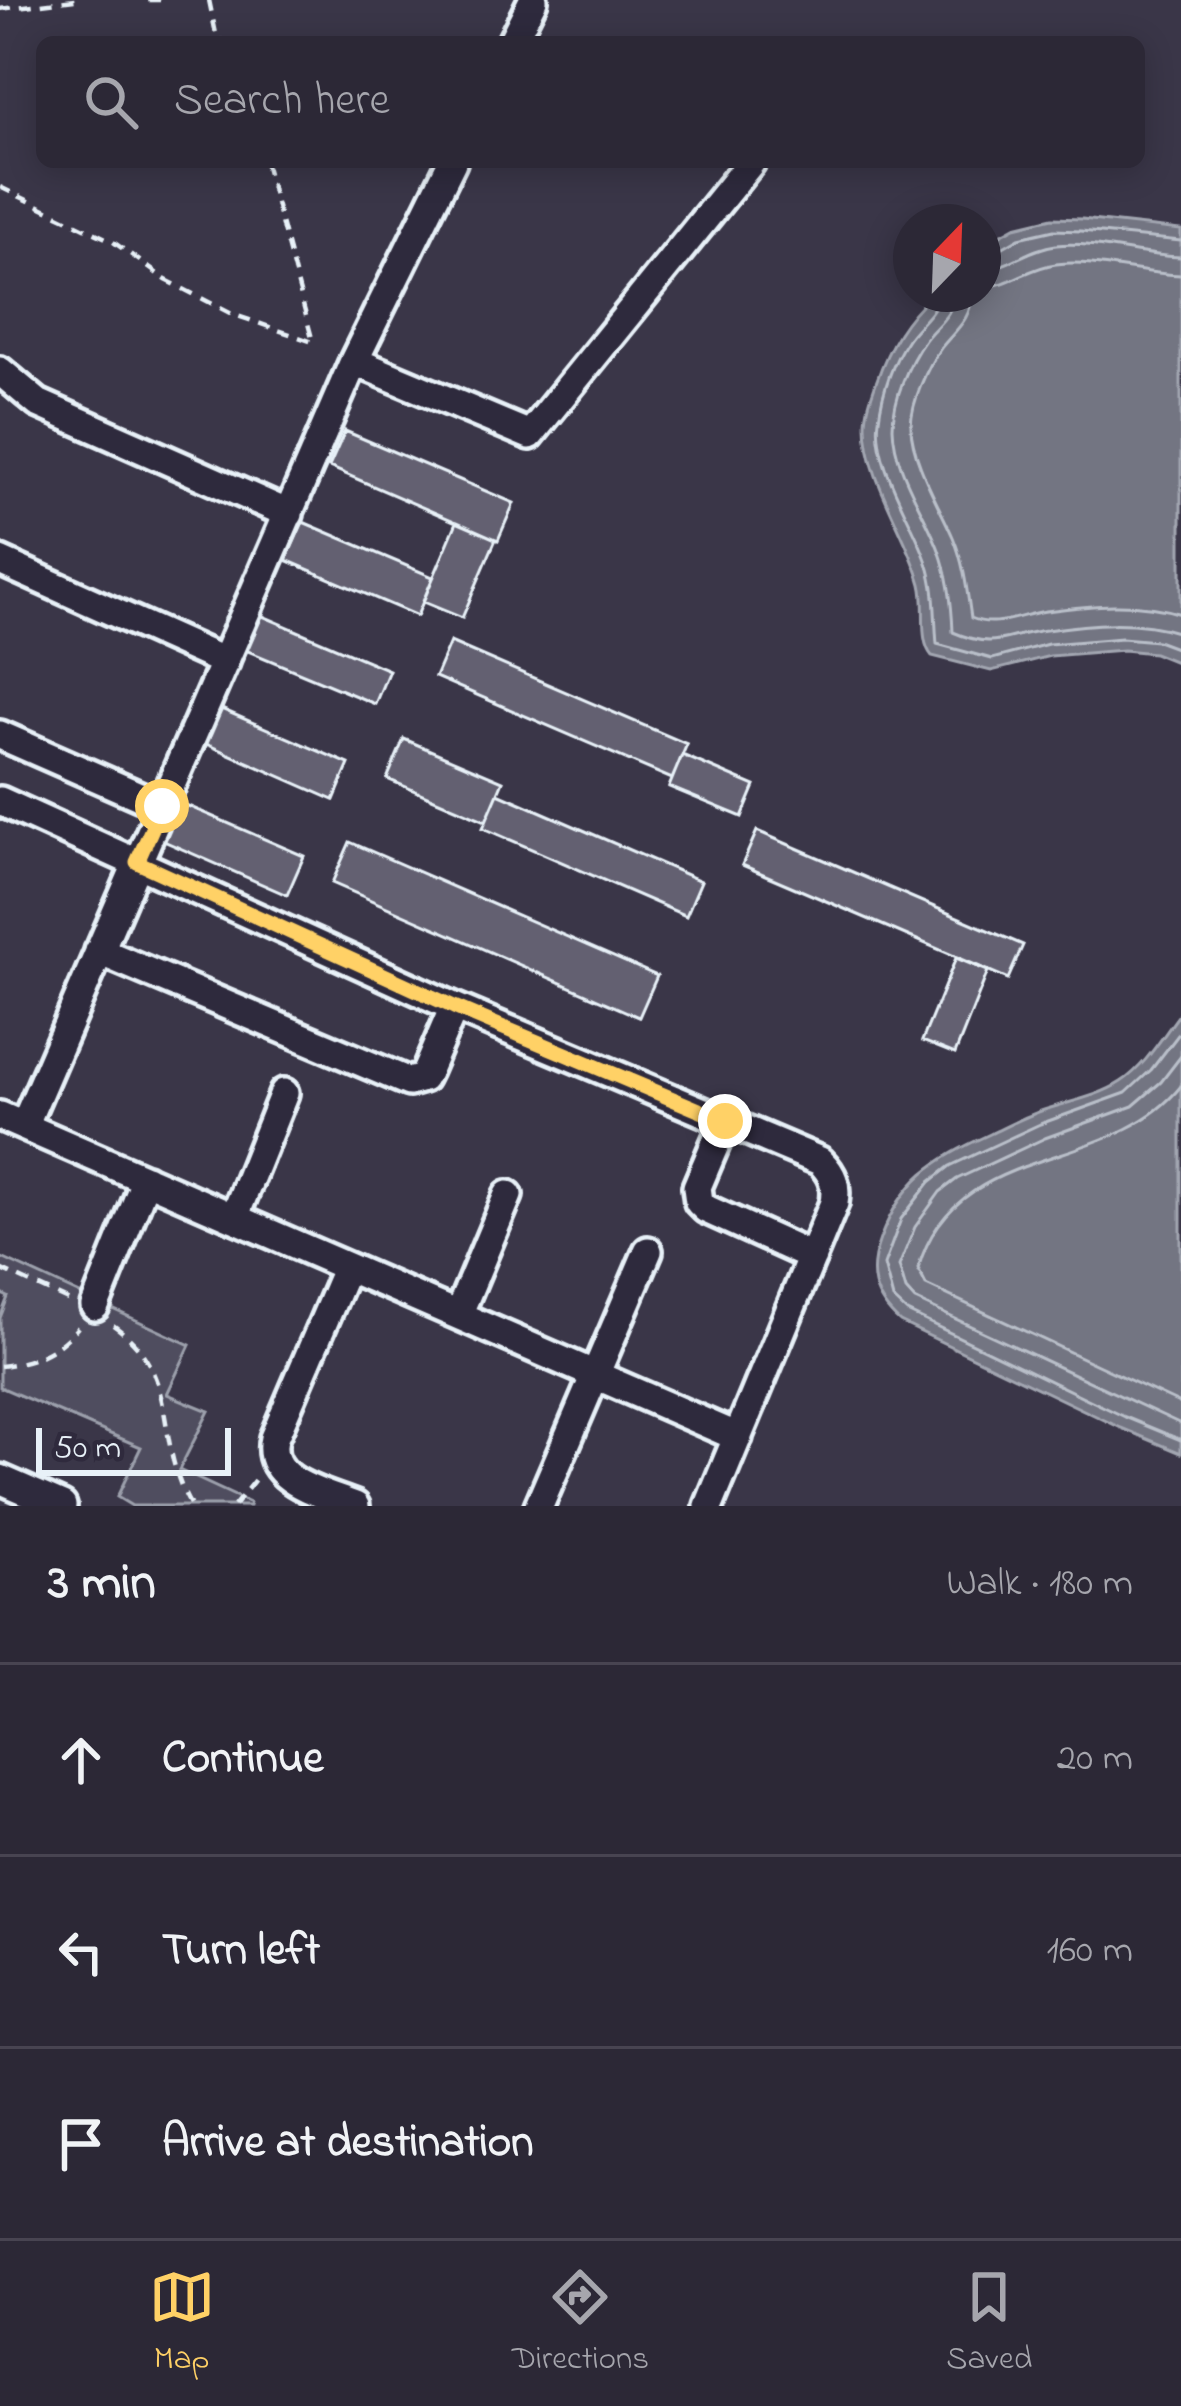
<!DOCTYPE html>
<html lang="en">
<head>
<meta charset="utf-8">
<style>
	:root { --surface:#2c2836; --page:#34303e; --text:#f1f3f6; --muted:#a6a6ad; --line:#484451; --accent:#ffd166 }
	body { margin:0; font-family:"Indie Flower",sans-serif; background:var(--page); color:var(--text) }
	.compass { position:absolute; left:893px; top:204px; width:108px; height:108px; border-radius:50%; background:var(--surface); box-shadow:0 6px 30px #0003; rotate:23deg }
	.scale { position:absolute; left:36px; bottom:30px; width:195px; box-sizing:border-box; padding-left:12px; border:6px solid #e8f1f8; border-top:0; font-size:33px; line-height:42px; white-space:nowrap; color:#e8f1f8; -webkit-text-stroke:9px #2f2a3d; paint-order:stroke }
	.stop { position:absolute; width:36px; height:36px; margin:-27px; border:9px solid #ffd166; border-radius:50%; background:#fff }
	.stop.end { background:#ffd166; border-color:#fff; box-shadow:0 3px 12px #0008 }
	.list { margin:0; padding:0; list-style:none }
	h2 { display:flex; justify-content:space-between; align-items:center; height:156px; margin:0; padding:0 48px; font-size:51px }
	h2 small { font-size:39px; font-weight:400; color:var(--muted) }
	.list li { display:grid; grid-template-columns:78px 1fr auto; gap:36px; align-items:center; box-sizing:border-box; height:192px; padding:0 48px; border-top:3px solid var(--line) }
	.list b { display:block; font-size:45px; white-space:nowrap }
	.list em { font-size:39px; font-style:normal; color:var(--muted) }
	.icon { flex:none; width:66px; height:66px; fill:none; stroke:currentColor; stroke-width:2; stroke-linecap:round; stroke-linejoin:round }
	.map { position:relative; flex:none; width:1181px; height:1506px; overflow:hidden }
	.search { position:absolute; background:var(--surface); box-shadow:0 6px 30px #0003; left:36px; right:36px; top:36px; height:132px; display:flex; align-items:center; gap:30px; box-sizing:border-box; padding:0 42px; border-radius:18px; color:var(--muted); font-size:45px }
	.sheet { height:732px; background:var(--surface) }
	nav { display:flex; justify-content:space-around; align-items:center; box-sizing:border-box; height:168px; border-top:3px solid var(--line); background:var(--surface); font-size:33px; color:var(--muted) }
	nav a { display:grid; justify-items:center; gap:6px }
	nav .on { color:var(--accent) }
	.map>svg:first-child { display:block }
	.green { fill:#504e5f; stroke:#9ca0ac; stroke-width:3 }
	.water { fill:#737482; stroke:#a2a6b1; stroke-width:3 }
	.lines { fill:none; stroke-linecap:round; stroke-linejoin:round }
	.shore { stroke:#b9bfc9; stroke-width:3 }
	.building { fill:#636171; stroke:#e8f1f8; stroke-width:3 }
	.minor-casing { stroke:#e8f1f8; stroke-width:36 }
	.path { stroke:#e8f1f8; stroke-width:4.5; stroke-dasharray:12 9; stroke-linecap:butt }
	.minor { stroke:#2f2a3d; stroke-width:27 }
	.route { stroke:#ffd166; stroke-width:15 }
</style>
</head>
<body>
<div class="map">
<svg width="1181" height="1506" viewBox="0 0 1181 1506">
	<rect width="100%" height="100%" fill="#3a3648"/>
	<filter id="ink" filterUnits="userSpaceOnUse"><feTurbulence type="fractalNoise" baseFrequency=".00833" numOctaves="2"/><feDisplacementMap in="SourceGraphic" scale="24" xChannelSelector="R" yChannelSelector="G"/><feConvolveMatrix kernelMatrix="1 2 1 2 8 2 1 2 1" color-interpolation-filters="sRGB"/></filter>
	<g filter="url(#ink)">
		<path class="green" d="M0 1257 190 1345 167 1394 209 1411 179 1470 250 1503 249 1506H132L117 1497 141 1447 0 1387V1318L8 1297 0 1293Z"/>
		<path class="water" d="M1052 218 1082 219 1181 230V664L1154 653 1123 650 1050 656 991 671 932 656C918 640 927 607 921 584 907 533 866 479 866 425 866 410 872 394 877 380 889 345 905 319 932 294H983V245L1015 227Z
			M1181 1012V1453L1121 1428 900 1322C873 1298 867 1274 880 1239 903 1179 934 1160 990 1134 1007 1126 1024 1117 1041 1111 1067 1102 1098 1097 1121 1082 1146 1066 1163 1035 1181 1012Z"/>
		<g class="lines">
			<path class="shore" d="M983 254 993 253 1019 238 1054 230 1081 231 1181 241
				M983 269C1008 268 1029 248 1056 245 1097 241 1140 256 1181 257
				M983 287C1010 286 1029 267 1056 264 1094 259 1141 274 1181 275
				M939 294C937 312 918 324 908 339 893 361 882 392 879 419 873 461 908 513 923 552 937 585 934 610 937 644L992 659 1048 644 1122 638 1157 641 1181 650
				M954 294C953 316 937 324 925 340 909 362 893 399 893 427 894 471 924 510 939 550 949 577 952 604 953 632 997 651 1004 635 1046 630 1091 623 1137 619 1181 633
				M972 294C971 320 956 329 941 348 927 367 912 401 911 425 910 457 940 507 953 537 964 563 967 590 971 618 996 629 1019 615 1046 611 1091 605 1137 600 1181 614
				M1181 1031 1151 1070 1126 1093 1040 1124 950 1166 930 1182 901 1219 884 1265 893 1299 907 1312 1125 1417 1181 1440
				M1181 1056 1161 1082 1133 1106 1045 1138 957 1179 940 1192 915 1227 899 1266 906 1290 915 1300 1181 1424
				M1181 1086C1110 1175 954 1139 918 1269L926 1285 1181 1404"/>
		</g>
		<path class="building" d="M345 431 514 503 498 540 329 467Z
			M303 522 433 577 417 616 286 560Z
			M457 522 496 539 462 618 423 602Z
			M258 614 389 670 375 704 243 649Z
			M450 642 687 744 672 779 435 677Z
			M219 708 349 764 334 800 204 743Z
			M404 739 503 781 486 821 387 779Z
			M682 755 755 786 742 817 669 787Z
			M498 793 701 881 686 916 483 828Z
			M174 800 304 856 287 895 157 838Z
			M757 831 1023 945 1008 979 742 865Z
			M350 842 657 976 639 1017 332 883Z
			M956 958 988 971 955 1054 922 1041Z"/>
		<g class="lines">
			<defs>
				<path id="minor" d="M512 42 533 0
					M354 361 530 435 751 162
					M0 371 38 403 289 514
					M0 561 225 662
					M0 735 162 806
					M0 801 454 1007 820 1161C833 1174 837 1185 834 1203L709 1506
					M99 951 409 1082 423 1078 427 1070 454 1007
					M0 1116 738 1437
					M725 1121 697 1187 699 1202 706 1209 812 1257
					M24 1126 354 361 452 162
					M234 1218 284 1093
					M347 1267 274 1438C264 1482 323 1493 355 1506
					M95 1306 146 1179
					M458 1315 508 1195
					M0 1479 62 1506
					M539 1506 648 1251"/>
			</defs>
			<use href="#minor" class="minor-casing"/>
			<path class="path" d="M148 0H167
				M209 0 216 34 224 42
				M0 9 75 0
				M0 187 112 241 166 280 232 314 313 342 265 162
				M0 1269 72 1302
				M113 1325C183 1374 152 1439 191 1506
				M0 1366C33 1362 56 1353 78 1327
				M234 1506 256 1478"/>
			<use href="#minor" class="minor"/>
		</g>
	</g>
	<g class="lines" filter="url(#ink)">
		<path class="route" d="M162 806 137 862 454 1007 725 1121"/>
	</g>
</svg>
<svg class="compass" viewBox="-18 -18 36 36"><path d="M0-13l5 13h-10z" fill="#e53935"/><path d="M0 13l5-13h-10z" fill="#a6a6ad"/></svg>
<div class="scale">50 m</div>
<div class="stop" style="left:162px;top:806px"></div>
<div class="stop end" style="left:725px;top:1121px"></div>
<div class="search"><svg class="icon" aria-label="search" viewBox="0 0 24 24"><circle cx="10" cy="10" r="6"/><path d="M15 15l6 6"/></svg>Search here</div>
</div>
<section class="sheet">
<h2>3 min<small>Walk · 180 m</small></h2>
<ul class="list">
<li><svg class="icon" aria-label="ahead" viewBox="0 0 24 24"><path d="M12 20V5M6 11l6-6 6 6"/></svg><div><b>Continue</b></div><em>20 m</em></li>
<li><svg class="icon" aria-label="left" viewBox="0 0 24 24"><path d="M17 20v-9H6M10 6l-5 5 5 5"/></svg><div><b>Turn left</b></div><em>160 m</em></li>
<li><svg class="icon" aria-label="arrive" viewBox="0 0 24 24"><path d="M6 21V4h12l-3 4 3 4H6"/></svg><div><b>Arrive at destination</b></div></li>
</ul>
</section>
<nav>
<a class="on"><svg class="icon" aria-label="map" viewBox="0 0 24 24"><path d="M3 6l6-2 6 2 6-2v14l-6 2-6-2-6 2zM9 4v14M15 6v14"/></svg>Map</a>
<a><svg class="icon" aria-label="directions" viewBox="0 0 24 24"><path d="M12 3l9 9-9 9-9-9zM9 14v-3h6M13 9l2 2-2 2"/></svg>Directions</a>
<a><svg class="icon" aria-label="saved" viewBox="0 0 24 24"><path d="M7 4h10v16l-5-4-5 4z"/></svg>Saved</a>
</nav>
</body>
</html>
